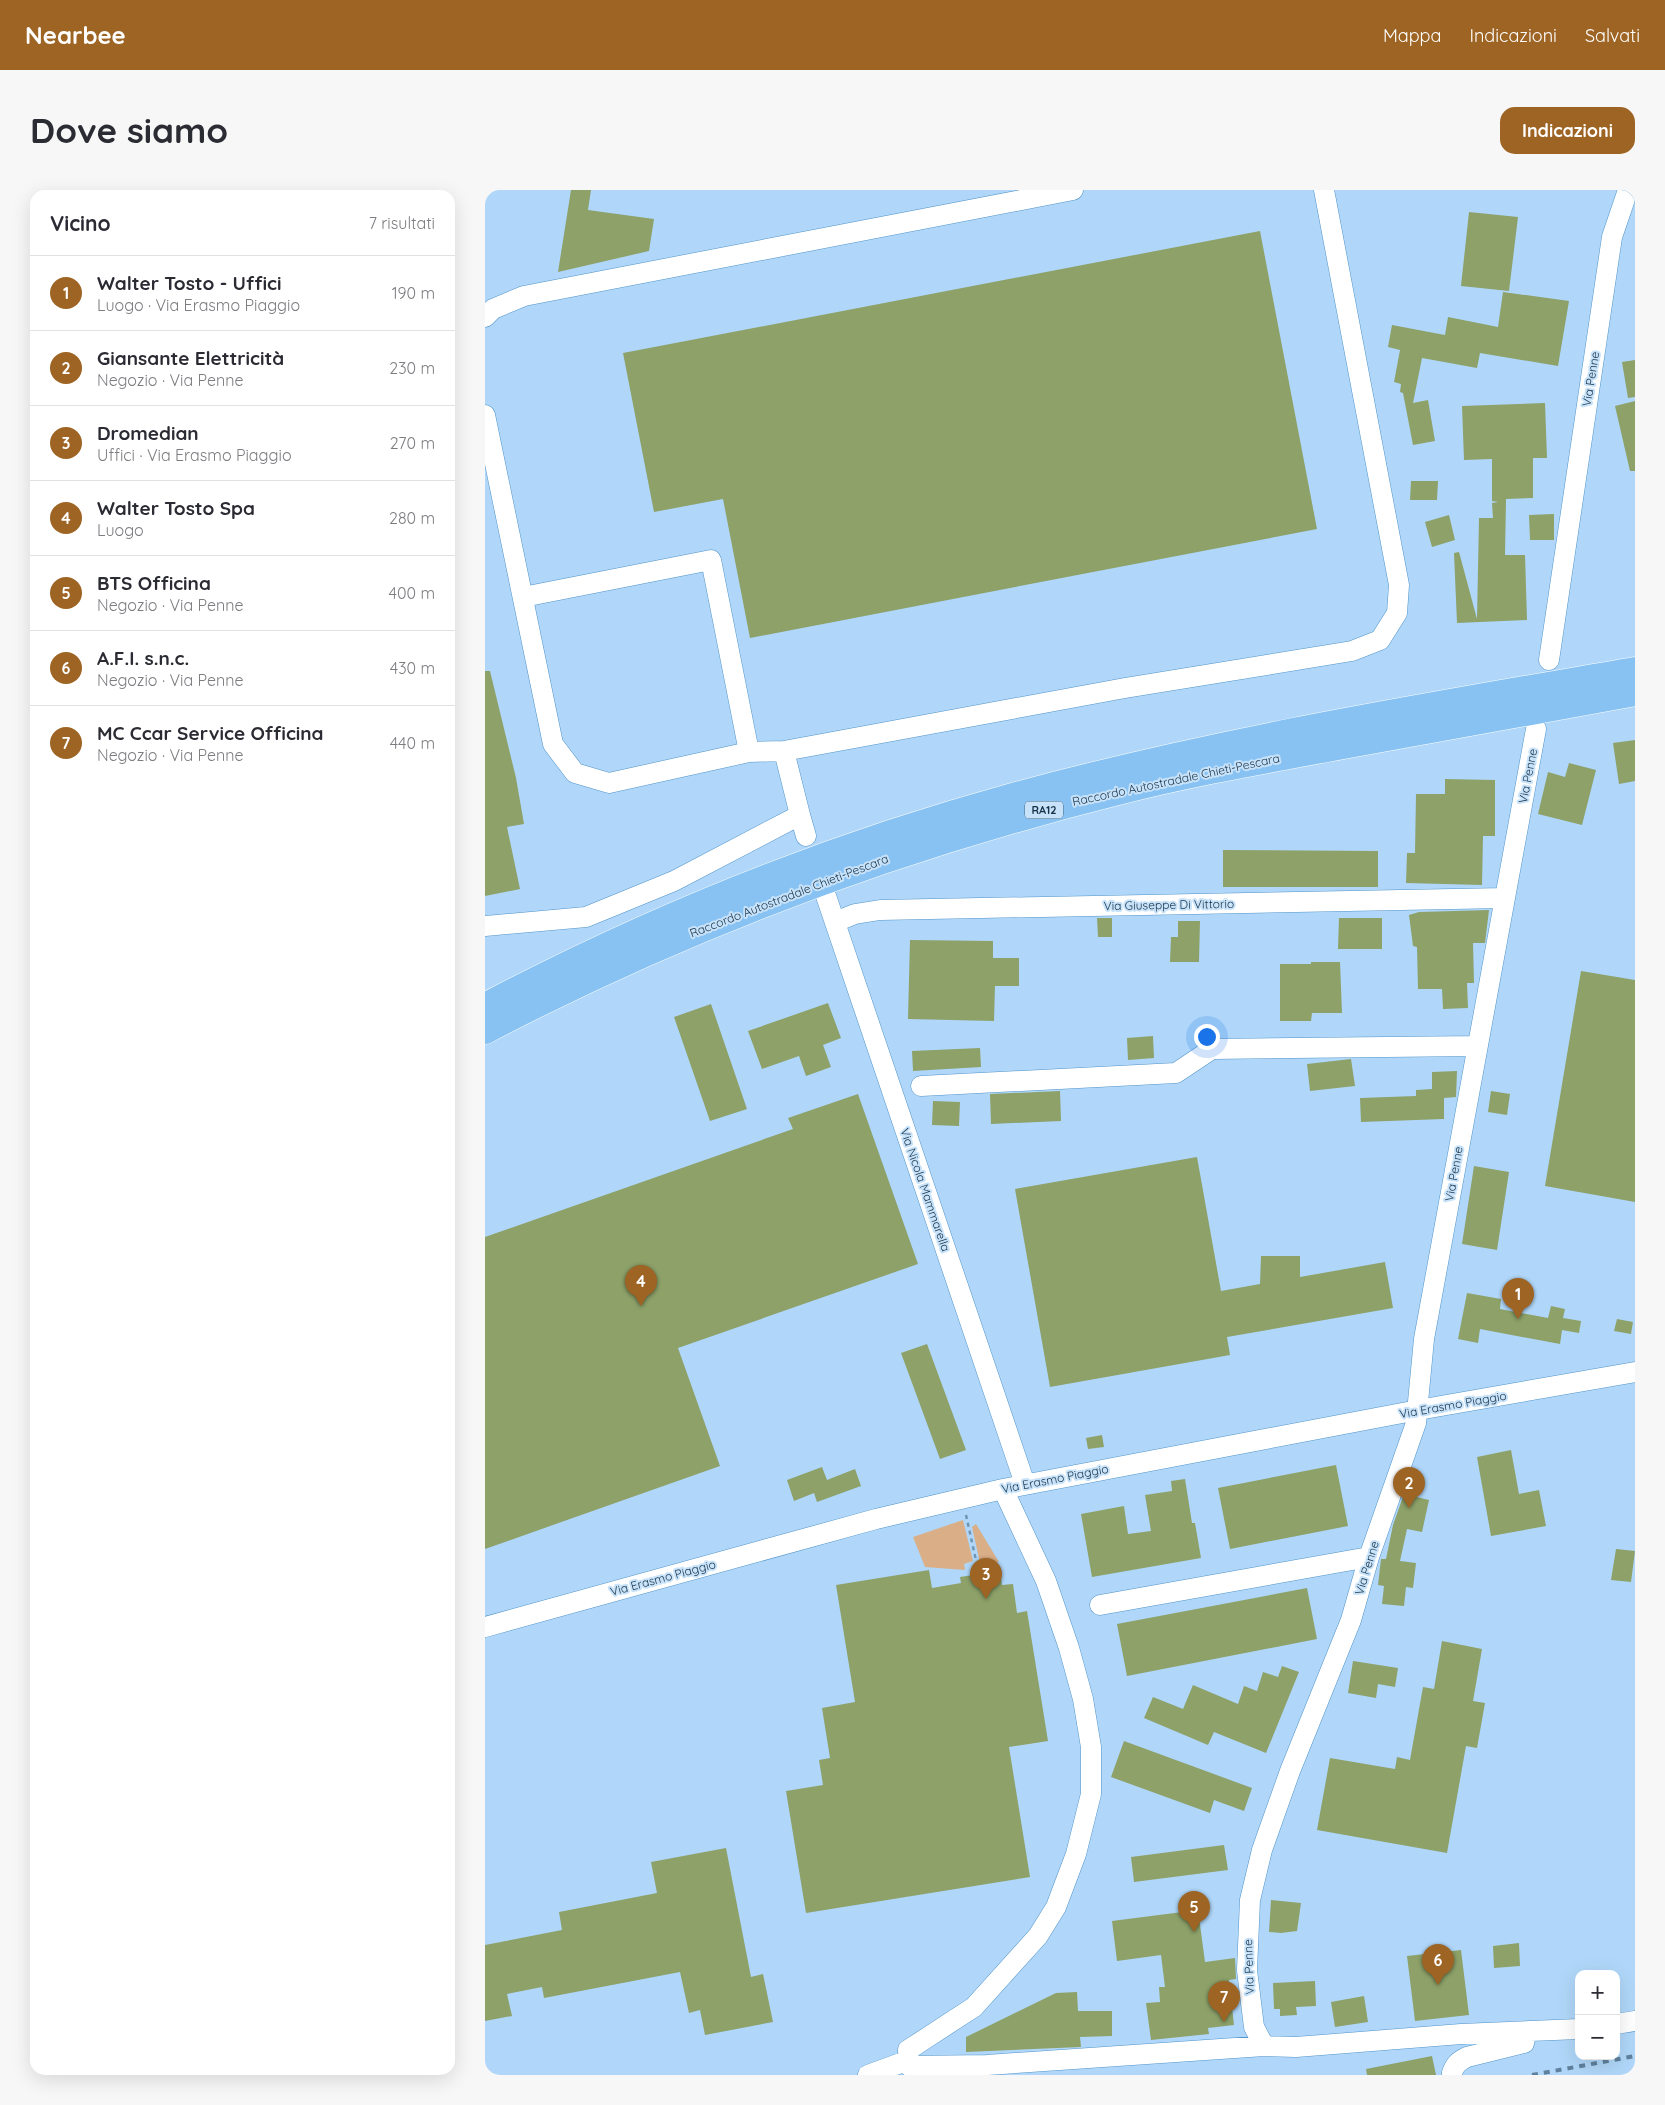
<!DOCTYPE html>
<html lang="it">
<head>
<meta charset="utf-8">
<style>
	:root { --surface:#fff; --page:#f7f7f7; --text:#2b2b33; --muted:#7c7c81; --line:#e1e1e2; --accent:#9e6423 }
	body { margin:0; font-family:Quicksand,sans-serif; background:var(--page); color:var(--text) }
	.controls { position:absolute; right:15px; bottom:15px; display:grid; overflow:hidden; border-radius:10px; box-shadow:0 5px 20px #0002 }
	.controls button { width:45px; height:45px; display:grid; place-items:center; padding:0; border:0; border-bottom:1px solid var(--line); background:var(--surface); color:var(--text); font:25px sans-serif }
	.you { position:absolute; left:721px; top:846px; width:18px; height:18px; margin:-12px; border:4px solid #fff; border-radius:50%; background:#1a73e8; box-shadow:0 0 0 8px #1a73e833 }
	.badge { display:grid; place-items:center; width:32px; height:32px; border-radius:50%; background:var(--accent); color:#fff; font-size:16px; font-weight:700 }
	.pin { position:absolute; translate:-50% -41px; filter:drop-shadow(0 1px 2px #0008) }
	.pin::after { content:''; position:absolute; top:26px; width:18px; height:15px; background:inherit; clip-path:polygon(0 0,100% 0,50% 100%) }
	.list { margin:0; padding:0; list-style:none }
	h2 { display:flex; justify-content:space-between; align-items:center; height:65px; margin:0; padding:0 20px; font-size:21px }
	h2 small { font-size:16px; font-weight:400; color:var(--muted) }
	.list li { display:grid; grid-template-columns:32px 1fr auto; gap:15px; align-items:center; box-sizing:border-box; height:75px; padding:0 20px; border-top:1px solid var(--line) }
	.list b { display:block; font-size:19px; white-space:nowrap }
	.list p { margin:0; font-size:16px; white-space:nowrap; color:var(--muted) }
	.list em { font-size:16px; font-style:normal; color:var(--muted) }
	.map { position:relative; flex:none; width:1150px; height:1885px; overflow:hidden; border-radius:15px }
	header { display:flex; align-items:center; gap:30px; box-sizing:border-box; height:70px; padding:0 25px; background:var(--accent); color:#fff }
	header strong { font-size:24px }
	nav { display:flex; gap:28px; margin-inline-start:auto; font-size:18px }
	.intro { display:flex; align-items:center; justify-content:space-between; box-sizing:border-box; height:120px; padding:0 30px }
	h1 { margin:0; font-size:35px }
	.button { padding:12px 22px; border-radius:15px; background:var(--accent); color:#fff; font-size:18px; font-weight:700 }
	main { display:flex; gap:30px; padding:0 30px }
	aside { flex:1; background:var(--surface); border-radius:15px; box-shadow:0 5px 20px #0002 }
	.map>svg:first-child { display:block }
	.green { fill:#daaf87 }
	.building { fill:#8da169 }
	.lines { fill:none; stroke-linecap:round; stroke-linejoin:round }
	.minor-casing { stroke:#5194c9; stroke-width:21 }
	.highway-casing { stroke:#fff; stroke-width:29 }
	.path { stroke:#7295b2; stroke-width:2.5; stroke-dasharray:4 4; stroke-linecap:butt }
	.minor { stroke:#fff; stroke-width:20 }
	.highway { stroke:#87c2f3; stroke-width:28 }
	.rail { stroke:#60819d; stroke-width:4; stroke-dasharray:6 6; stroke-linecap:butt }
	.labels { text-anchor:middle; stroke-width:4; stroke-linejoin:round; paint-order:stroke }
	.shield { fill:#c8e3f9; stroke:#4b677d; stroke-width:1 }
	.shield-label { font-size:11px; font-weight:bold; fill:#163248 }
	.street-label { font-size:12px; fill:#163248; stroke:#c8e3f9 }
</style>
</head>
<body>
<header>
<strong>Nearbee</strong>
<nav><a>Mappa</a><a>Indicazioni</a><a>Salvati</a></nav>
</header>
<div class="intro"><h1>Dove siamo</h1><a class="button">Indicazioni</a></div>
<main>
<aside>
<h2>Vicino<small>7 risultati</small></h2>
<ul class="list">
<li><span class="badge">1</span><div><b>Walter Tosto - Uffici</b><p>Luogo · Via Erasmo Piaggio</p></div><em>190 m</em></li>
<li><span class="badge">2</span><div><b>Giansante Elettricità</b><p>Negozio · Via Penne</p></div><em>230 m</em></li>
<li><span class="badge">3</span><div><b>Dromedian</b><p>Uffici · Via Erasmo Piaggio</p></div><em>270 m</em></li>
<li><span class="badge">4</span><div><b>Walter Tosto Spa</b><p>Luogo</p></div><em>280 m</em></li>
<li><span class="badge">5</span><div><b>BTS Officina</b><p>Negozio · Via Penne</p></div><em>400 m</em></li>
<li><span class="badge">6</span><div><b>A.F.I. s.n.c.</b><p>Negozio · Via Penne</p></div><em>430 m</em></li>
<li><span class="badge">7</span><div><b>MC Ccar Service Officina</b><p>Negozio · Via Penne</p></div><em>440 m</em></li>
</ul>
</aside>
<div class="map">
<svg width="1150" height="1885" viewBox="0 0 1150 1885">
	<rect width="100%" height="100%" fill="#b0d7f9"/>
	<path class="green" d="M478 1330 488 1371 479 1374 480 1380 440 1377 428 1347Z
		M491 1334 514 1372 495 1373 487 1337Z"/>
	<path class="building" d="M86 0H106L103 20 169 29 164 61 73 82Z
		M984 22 1033 27 1024 101 976 96Z
		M775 41 832 339 265 448 238 309 169 322 138 163Z
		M1018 102 1084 111 1073 176 995 163 992 178 937 168 928 213 943 210 950 251 928 255 918 203 915 202 916 194 909 192 915 160 903 157 907 135 960 145 963 127 1013 137Z
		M1150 170V207L1143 208 1137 172Z
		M1150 211V281H1145L1130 216Z
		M1060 213 1062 268H1048V308L1021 309 1020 365H1040L1042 430 972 433 969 363 974 362 992 429 994 328H1008L1007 313 1013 312 1007 311V269L979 270 977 216Z
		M926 291H953L952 310H925Z
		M1069 324V350H1045L1044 325Z
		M964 325 970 350 947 357 940 332Z
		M0 481H5L31 588 39 634 22 637 35 699 0 706Z
		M1150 550V591L1134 594 1128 553Z
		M1084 573 1111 580 1097 635 1053 624 1063 582 1080 587Z
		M960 589 1010 590V646H998L997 695 921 693 922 663H930L931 604H960Z
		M738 660 893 661V697H738Z
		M1004 720 1000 753H988L989 793H982L983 818 958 819 957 799H933L932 757 928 756 924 725 934 722Z
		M612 728H627V747H613Z
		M854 728H897V759H853Z
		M693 731H715L714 772H685L686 747H693Z
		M425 750 508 751V768H534V796H510L509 831 423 829Z
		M826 772H855L857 823H827L826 831H795V774H826Z
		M1096 781 1150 790V1012L1060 996Z
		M343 813 356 848 338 855 346 877 321 886 314 866 277 879 263 841Z
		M226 814 262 919 225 931 189 827Z
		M668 846 669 868 643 870 642 848Z
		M495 858 496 877 428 881 427 861Z
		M866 869 870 896 825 901 822 874Z
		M972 881 971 907 959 908V929L876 932 875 908 931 906V900L947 899V882Z
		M575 901 576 931 506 934 505 904Z
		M1006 901 1025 904 1022 925 1003 922Z
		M373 904 433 1074 193 1158 235 1276 0 1359V1047L308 939 303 928Z
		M448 911 475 912 474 936 447 935Z
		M712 967 736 1101 775 1094 776 1066H815V1087L900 1072 908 1118 742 1147 745 1165 565 1197 530 999Z
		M989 976 1024 982 1012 1060 977 1054Z
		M982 1103 1016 1109 1015 1119 1063 1128 1066 1116 1080 1119 1078 1128 1096 1131 1094 1143 1077 1140 1075 1154 995 1139 993 1153 973 1149Z
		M1132 1129 1148 1132 1146 1144 1129 1141Z
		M442 1154 481 1260 455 1269 416 1163Z
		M617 1245 619 1257 603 1259 601 1248Z
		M1026 1260 1034 1304 1054 1300 1061 1336 1006 1346 992 1267Z
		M851 1275 863 1336 745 1359 733 1298Z
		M337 1277 342 1290 370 1279 376 1296 332 1312 329 1303 309 1311 302 1290Z
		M700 1289 707 1333H710L716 1368 607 1387 596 1324 639 1316 643 1344 666 1341 660 1305 687 1301 686 1291Z
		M919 1304 944 1310 937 1342 922 1339 915 1371 931 1373 928 1398 921 1397 919 1416 897 1414 899 1396 893 1395 896 1369H901L908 1335Z
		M1131 1359 1150 1361 1146 1392 1126 1390Z
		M444 1380 447 1398 476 1393 475 1387 515 1381 517 1395 528 1394 532 1423 542 1421 563 1551 524 1557 545 1687 321 1723 301 1601 338 1595 334 1570 345 1568 337 1518 370 1512 351 1395Z
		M822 1398 832 1449 642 1486 632 1434Z
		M957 1451 997 1459 988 1511 1000 1513 992 1558 981 1556 962 1663 832 1640 845 1568 910 1579 912 1567 925 1570 938 1497 949 1499Z
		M868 1471 913 1478 910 1497 893 1494 891 1508 863 1503Z
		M797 1476 814 1482 781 1563 729 1542 723 1555 659 1528 668 1507 698 1519 708 1495 753 1514 759 1496 772 1501 778 1482 793 1487Z
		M639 1551 767 1598 759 1621 729 1610 725 1623 626 1587Z
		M739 1655 743 1680 649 1692 646 1667Z
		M241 1658 266 1787 278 1784 288 1832 220 1845 215 1820 204 1823 195 1782 59 1808 57 1797 22 1804 27 1826 0 1831V1755L77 1740 74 1722 172 1703 166 1672Z
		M786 1710 816 1713 812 1741 796 1743 784 1742Z
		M713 1720 720 1772 750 1768 751 1789 744 1790 749 1835 723 1838 724 1844 666 1850 661 1813 675 1812 674 1797H680L676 1765 632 1771 627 1731Z
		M1034 1753 1035 1776 1009 1778 1008 1756Z
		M976 1760 984 1825 930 1831 922 1766Z
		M830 1791 831 1816 811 1817 812 1825 795 1826V1819H789L788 1793Z
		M592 1802 593 1821H627V1846L595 1847 596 1857 481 1862V1847L571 1803Z
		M879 1806 883 1832 850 1837 846 1812Z
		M947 1866 951 1885H882L881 1879Z"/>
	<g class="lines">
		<defs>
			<path id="minor" d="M0 127 8 119 39 106 588 0
				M0 225 68 554 90 583 124 593 264 562 299 561 640 498 867 461 895 450 912 423 914 395 839 0
				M38 407 226 370 264 562
				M1064 470 1127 47 1143 0
				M1051 539 939 1149 931 1233 884 1367 866 1430 805 1581 777 1660 765 1710 762 1780 769 1837 779 1856 811 1857 976 1844 1094 1839
				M299 561 315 625
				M341 706 540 1294
				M350 732 370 724 395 720 1020 708
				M0 736 101 727 189 691 315 625 321 646
				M436 896 691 883 727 859 993 856
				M518 1299 561 1391 584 1458 598 1509 606 1557V1604L591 1664 571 1717 553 1746 489 1817 423 1860 424 1876 502 1875 779 1856
				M615 1415 884 1367
				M0 1437 391 1329 518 1299 933 1220 1150 1182
				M1131 1834 1150 1831
				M967 1883C970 1874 974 1871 982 1867L1039 1853 1041 1842
				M383 1885 424 1870"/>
			<path id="highway" d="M0 817C167 729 346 657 528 607 732 551 942 517 1150 481
				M0 840C200 735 413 656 633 601 707 582 783 569 858 555 955 537 1053 520 1150 502"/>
		</defs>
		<use href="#minor" class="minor-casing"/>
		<use href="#highway" class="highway-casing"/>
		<path class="path" d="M481 1325 494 1384"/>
		<use href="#minor" class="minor"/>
		<use href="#highway" class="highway"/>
		<path class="rail" d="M1047 1885 1150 1866"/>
	</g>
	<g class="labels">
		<rect class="shield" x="540" y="611.5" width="38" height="17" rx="4"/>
		<g class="shield-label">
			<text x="559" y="624">RA12</text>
		</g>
		<g class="street-label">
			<text transform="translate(1106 189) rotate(-81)" y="4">Via Penne</text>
			<text transform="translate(1043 586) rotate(-79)" y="4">Via Penne</text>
			<text transform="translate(691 590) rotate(-12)" y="4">Raccordo Autostradale Chieti-Pescara</text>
			<text transform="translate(304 706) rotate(-21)" y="4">Raccordo Autostradale Chieti-Pescara</text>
			<text transform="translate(684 715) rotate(-1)" y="4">Via Giuseppe Di Vittorio</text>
			<text transform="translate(969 984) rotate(-80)" y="4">Via Penne</text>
			<text transform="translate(440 1000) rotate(71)" y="4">Via Nicola Mammarella</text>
			<text transform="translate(968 1215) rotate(-10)" y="4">Via Erasmo Piaggio</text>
			<text transform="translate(570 1289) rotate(-11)" y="4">Via Erasmo Piaggio</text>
			<text transform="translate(882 1378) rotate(-73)" y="4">Via Penne</text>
			<text transform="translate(178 1388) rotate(-15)" y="4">Via Erasmo Piaggio</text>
			<text transform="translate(764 1777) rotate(-92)" y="4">Via Penne</text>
		</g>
	</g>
</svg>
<div class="controls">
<button>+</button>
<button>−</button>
</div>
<div class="you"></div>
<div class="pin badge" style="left:1033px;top:1129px">1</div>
<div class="pin badge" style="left:924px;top:1318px">2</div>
<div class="pin badge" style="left:501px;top:1409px">3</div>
<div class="pin badge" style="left:156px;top:1116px">4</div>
<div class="pin badge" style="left:709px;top:1742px">5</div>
<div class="pin badge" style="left:953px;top:1795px">6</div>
<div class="pin badge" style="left:739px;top:1832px">7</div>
</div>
</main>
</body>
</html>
